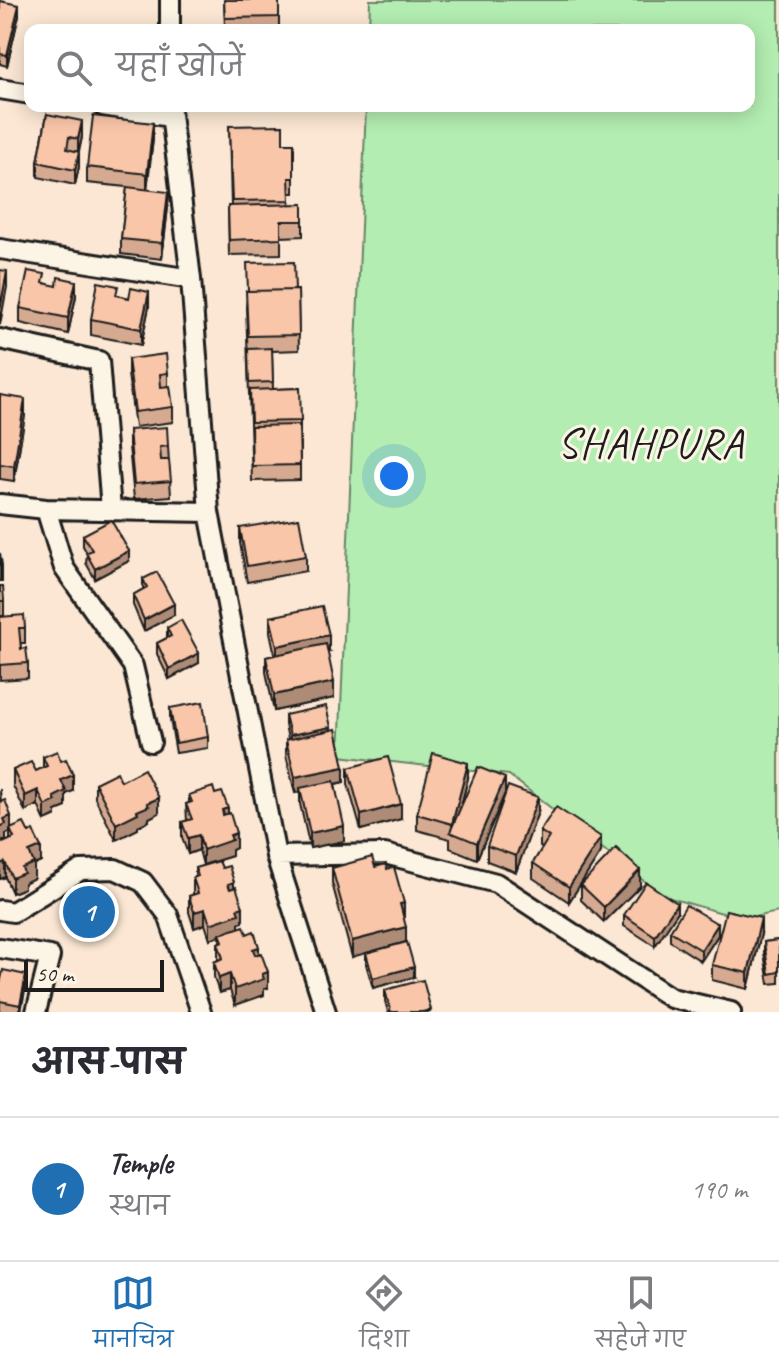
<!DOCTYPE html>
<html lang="hi">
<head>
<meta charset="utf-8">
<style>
	:root { --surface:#fff; --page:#f2f2f3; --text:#2b2b33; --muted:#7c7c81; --line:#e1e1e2; --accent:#1f6fb2 }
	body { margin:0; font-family:Caveat,"Playpen Sans Deva",sans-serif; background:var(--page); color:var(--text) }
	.scale { position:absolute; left:24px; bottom:20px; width:140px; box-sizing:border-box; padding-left:8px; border:4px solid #1c1c1c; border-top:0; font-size:22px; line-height:28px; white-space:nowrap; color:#1c1c1c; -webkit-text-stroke:6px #fcf5e5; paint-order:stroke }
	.you { position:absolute; left:394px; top:476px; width:28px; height:28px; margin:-20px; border:6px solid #fff; border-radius:50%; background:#1a73e8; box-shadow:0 0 0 12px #1a73e833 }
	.badge { display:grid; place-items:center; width:52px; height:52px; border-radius:50%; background:var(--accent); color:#fff; font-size:26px; font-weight:700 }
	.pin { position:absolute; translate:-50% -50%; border:4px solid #fff; box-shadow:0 2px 8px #0006 }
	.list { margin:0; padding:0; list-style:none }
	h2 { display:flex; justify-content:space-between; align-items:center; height:104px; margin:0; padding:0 32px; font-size:34px }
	h2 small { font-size:26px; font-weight:400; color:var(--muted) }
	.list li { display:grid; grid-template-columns:52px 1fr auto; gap:24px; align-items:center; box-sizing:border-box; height:144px; padding:0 32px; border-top:2px solid var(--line) }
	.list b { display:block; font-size:30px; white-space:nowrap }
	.list p { margin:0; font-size:26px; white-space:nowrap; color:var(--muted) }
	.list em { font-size:26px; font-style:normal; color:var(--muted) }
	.icon { flex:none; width:44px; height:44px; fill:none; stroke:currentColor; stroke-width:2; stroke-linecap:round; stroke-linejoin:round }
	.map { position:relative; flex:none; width:779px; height:1012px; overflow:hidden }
	.search { position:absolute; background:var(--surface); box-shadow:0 4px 20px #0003; left:24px; right:24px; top:24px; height:88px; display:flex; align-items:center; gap:20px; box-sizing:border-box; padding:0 28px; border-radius:16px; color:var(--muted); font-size:30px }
	.sheet { height:248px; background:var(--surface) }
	nav { display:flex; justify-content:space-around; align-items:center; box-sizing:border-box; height:112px; border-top:2px solid var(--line); background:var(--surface); font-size:22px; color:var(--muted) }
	nav a { display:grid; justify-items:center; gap:4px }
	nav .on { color:var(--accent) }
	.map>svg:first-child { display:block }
	.green { fill:#b3edb1; stroke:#688466; stroke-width:2 }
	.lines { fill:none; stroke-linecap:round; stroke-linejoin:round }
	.minor-casing { stroke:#1c1c1c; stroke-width:24 }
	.minor { stroke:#fcf5e5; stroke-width:18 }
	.wall { fill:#d6aa91; stroke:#1c1c1c; stroke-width:2; fill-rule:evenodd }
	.shaded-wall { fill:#ae8b76; stroke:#1c1c1c; stroke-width:2 }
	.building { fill:#f9c6a9; stroke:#1c1c1c; stroke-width:2 }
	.labels { text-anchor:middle; stroke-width:6; stroke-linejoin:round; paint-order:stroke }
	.neighbourhood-label { font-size:42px; letter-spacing:2px; fill:#1c1c1c; stroke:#fcf5e5 }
</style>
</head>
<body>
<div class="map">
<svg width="779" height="1012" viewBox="0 0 779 1012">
	<rect width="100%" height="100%" fill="#fbe7d3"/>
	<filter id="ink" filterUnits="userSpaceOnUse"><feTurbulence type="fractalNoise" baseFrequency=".0125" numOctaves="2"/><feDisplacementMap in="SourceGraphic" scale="16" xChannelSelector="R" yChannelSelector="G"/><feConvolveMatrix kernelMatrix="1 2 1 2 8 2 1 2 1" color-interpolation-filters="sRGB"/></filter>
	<g filter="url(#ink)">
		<path class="green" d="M370 0H779V912L743 919 663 896 509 775 339 756 366 106H749V30H369Z"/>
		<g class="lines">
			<defs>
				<path id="minor" d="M170 0V30
					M0 89 30 94
					M103 106 170 117
					M170 106 191 279 209 512 276 856 326 1012
					M0 249 191 279
					M0 339 99 361 111 510
					M0 504 46 509 209 512
					M46 509 64 568 133 666 151 742
					M276 856 385 854 496 883 671 998 731 1012
					M0 910 13 912 81 870 115 869 143 882 168 915 201 1012
					M0 948 50 956 36 1012"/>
			</defs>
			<use href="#minor" class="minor-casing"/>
			<use href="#minor" class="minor"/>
		</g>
		<path class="wall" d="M224 0H279V29L225 30Z
			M0 1 19 15 7 66 0 64Z
			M47 114 82 137 79 152V167L75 185 38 177V162Z
			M229 126 283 143H294V193H289L290 205 303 204V236L281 237V254L229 255 228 206H231Z
			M153 139 147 189 168 207 162 259 121 254V239L127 187 87 183V167Z
			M45 283 76 296 68 334 20 323V308Z
			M298 290 299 350 272 351 273 389 300 388V480L252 481 246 307 248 291Z
			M118 295 129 298 149 307 141 345 91 335V319Z
			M128 359 168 373V386L173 407V422L135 427 128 374Z
			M0 395 25 415 14 481 0 479Z
			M129 430 168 446 171 496 134 499 129 446Z
			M240 528 306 556V571L247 582 240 543Z
			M83 535 129 561 95 579 86 563 87 553 83 546Z
			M0 553 2 565V581H0Z
			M143 579 174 615 144 631 133 605V595L143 589Z
			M0 586 4 601V616H0Z
			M0 617 25 628V643H20L21 649 28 663V678L0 680Z
			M270 617 329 651H327L334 698 274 711 266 672V657L275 655 270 632Z
			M167 628 199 663 169 679 157 654V643L167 638Z
			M170 708 208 737V748L176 753 170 719Z
			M285 715 331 730 344 782 335 784 344 841 310 848 300 804V792L295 793 286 755V740L288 739 285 725Z
			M43 757 73 791 66 794V807L56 811V816L45 821 38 805 25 811 13 786V770L36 771 43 768Z
			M348 768 401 819 361 830 348 784Z
			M468 778 461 806 505 793 477 859 450 848V839L417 830V814Z
			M121 781 159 813 149 818V821L138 826V829L116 840 95 798V783Z
			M0 789 1 802 11 828 41 862 34 865V878L24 883V888L12 893 5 877 0 879ZM10 832V840L3 843 2 842 6 840V834Z
			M215 794 228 814 236 848 232 850V856L203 865 199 850 188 854 182 838V822L187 821 186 804 189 803V795Z
			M538 812 516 872 487 861V846Z
			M540 831 601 852 569 902 533 878V863L542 848 540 847Z
			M375 867 404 919 352 957 332 883V868Z
			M195 868H222L234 888 243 922 239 923V928L247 934 259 953 268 988 264 989V995L235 1005 230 990 219 993 214 977V962L218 960V943L220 942V936L210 939 205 924 194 928 189 912V896L193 895V878L195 877Z
			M581 885 640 886 604 922 581 900Z
			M107 903 105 925 71 921V910Z
			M677 913 655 946 624 926V915Z
			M670 931 718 935 701 961 670 941Z
			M761 934 748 989 712 980V965Z
			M779 940V983L769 984 764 953V942Z
			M366 953 414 977 373 988 366 964Z
			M0 984 26 985 21 1012H0Z
			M385 990 431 1012H388L385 1001Z"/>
		<path class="shaded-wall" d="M19 5V15L7 66V55Z
			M82 121V137L78 154V139Z
			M153 123V139L147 190V174Z
			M79 152V167L75 185V170Z
			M168 192V207L162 259V243Z
			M7 271V287L0 325V309Z
			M76 281V296L68 334V318Z
			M149 292V307L141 345V329Z
			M25 399V415L14 481V466Z
			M129 551V561L95 579V569Z
			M174 604V615L144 631V620Z
			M329 635V651L277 662V646Z
			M199 653V663L169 679V669Z
			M334 682V698L274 711V695Z
			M331 727V737L290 746V735Z
			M468 763V778L454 834 452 833V824Z
			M344 767V782L301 792 300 788V792L295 793V777Z
			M73 775V791L66 794V807L56 811V816L45 821V806L61 780Z
			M505 778V793L477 859V843Z
			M38 790V805L25 811V796Z
			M538 797V812L516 872V856Z
			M159 798V813L149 818V821L138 826V829L116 840V824L147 803Z
			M401 804V819L361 830V815Z
			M228 808V823L222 810Z
			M11 816V831L10 829V832L6 834V840L0 842V827L4 819Z
			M344 826V841L310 848V833Z
			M236 833V848L232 850V856L203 865V850Z
			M199 835V850L188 854V838Z
			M601 837V852L569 902V887Z
			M41 847V862L34 865V878L24 883V888L12 893V878L29 852Z
			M5 862V877L0 879V864Z
			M640 870V886L604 922V907Z
			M234 882V897L228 884Z
			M404 903V919L400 904Z
			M677 903V913L655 946V936Z
			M243 907V922L239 923V929L210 939V924L237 909Z
			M205 909V924L194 928V912Z
			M761 918V934L748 989V973Z
			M718 924V935L701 961V950Z
			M406 927V942L352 957V941Z
			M259 947V963L253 965V949Z
			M414 967V977L373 988V978Z
			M268 972V988L264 989V995L235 1005V989L262 974Z
			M230 974V990L219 993V978Z
			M26 975V985L20 1012V1005Z"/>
		<path class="building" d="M224 0H279V17L225 18Z
			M0 1 19 5 7 55 0 54Z
			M283 29V30H241Z
			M47 114 82 121 78 139 69 137 67 149 79 152 75 170 38 162Z
			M93 116 153 123 147 174 87 167Z
			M283 125V143H294V178H289L290 200 232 201 229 126Z
			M127 187 168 192 162 243 121 239Z
			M303 204V221H281V238L229 240 228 206Z
			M294 262 295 290 248 291 247 263Z
			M0 270 7 271 0 309Z
			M28 271 45 274 43 283 57 286 58 277 76 281 68 318 20 308Z
			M98 282 118 286 116 295 129 298 131 288 149 292 141 329 91 319Z
			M298 290 299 335 248 336 246 291Z
			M272 348 273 382 249 383 248 349Z
			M166 354 168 373 160 374 161 387 170 386 173 407 135 412 128 359Z
			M300 388 301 421 251 422 250 390Z
			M0 395 25 399 14 466 0 464Z
			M299 425 300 465 252 466 251 426Z
			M167 427 168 446 160 447 161 460H169L171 481 134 484 129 430Z
			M299 518 306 556 247 566 240 528Z
			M111 520 129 551 95 569 86 553 92 550 83 535Z
			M157 572 174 604 144 620 133 595 147 587 143 579Z
			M0 586H3L4 601H0Z
			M322 606 329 635 277 646 270 617Z
			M24 615 25 628H19L21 649 26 648 28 663 0 665V617Z
			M181 620 199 653 169 669 157 643 171 636 167 628Z
			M326 644 334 682 274 695 266 657Z
			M203 702 208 737 176 743 170 708Z
			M326 706 331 727 290 735 285 715Z
			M336 729 344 767 295 777 286 740Z
			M57 751 61 761 66 759 73 775 61 780 66 791 54 797 56 801 45 806 38 790 25 796 13 770 31 762 36 771 47 766 43 757Z
			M433 753 468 763 452 824 417 814Z
			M388 757 401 804 361 815 348 768Z
			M478 767 505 778 477 843 450 832Z
			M144 769 159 798 147 803 149 806 137 811 138 813 116 824 95 783 117 772 121 781Z
			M334 781 344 826 310 833 300 788Z
			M508 786 538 797 516 856 487 846Z
			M213 787 215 794 222 792 228 808 222 810 223 815 230 813 236 833 230 835 232 840 203 850 199 835 188 838 182 822 192 819 186 804 192 802 189 795Z
			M5 800 11 816 4 819 6 824 0 827V802Z
			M556 807 601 837 569 887 533 863 549 837 540 831Z
			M24 823 29 833 33 831 41 847 29 852 34 863 22 868 24 873 12 878 5 862 0 864V837L3 843 14 838 10 829Z
			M616 848 640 870 604 907 581 885Z
			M372 857 375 867 386 864 387 869 394 867 404 903 400 904 406 927 352 941 332 868Z
			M219 861 222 868 229 866 234 882 228 884 230 889 236 887 243 907 237 909 239 914 210 924 205 909 194 912 189 896 198 893 193 878 198 876 195 868Z
			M646 882 677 903 655 936 624 915Z
			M74 888 107 892 105 914 71 910Z
			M686 905 718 924 701 950 670 931Z
			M726 910 761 918 748 973 712 965Z
			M244 926 247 934 254 931 259 947 253 949 255 955 261 953 268 972 262 974 264 979 235 989 230 974 219 978 214 962 223 958 218 943 223 941 220 934Z
			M779 940V972L769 974 764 942Z
			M407 942 414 967 373 978 366 953Z
			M3 970 26 975 20 1005 0 1001V984Z
			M423 980 431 1010 422 1012H391L385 990Z"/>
	</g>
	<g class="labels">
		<g class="neighbourhood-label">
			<text x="651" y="457">SHAHPURA</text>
		</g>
	</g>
</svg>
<div class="scale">50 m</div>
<div class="you"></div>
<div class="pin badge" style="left:89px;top:912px">1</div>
<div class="search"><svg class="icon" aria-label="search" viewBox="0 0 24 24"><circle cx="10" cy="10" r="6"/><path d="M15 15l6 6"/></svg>यहाँ खोजें</div>
</div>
<section class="sheet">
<h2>आस-पास<small></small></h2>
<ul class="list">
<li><span class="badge">1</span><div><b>Temple</b><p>स्थान</p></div><em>190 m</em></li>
</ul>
</section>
<nav>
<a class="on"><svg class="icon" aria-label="map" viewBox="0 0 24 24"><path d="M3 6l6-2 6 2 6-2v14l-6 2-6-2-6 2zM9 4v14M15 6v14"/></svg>मानचित्र</a>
<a><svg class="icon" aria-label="directions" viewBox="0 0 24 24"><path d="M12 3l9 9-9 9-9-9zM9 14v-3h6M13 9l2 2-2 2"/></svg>दिशा</a>
<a><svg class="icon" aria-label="saved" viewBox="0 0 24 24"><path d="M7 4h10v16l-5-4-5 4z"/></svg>सहेजे गए</a>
</nav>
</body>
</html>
